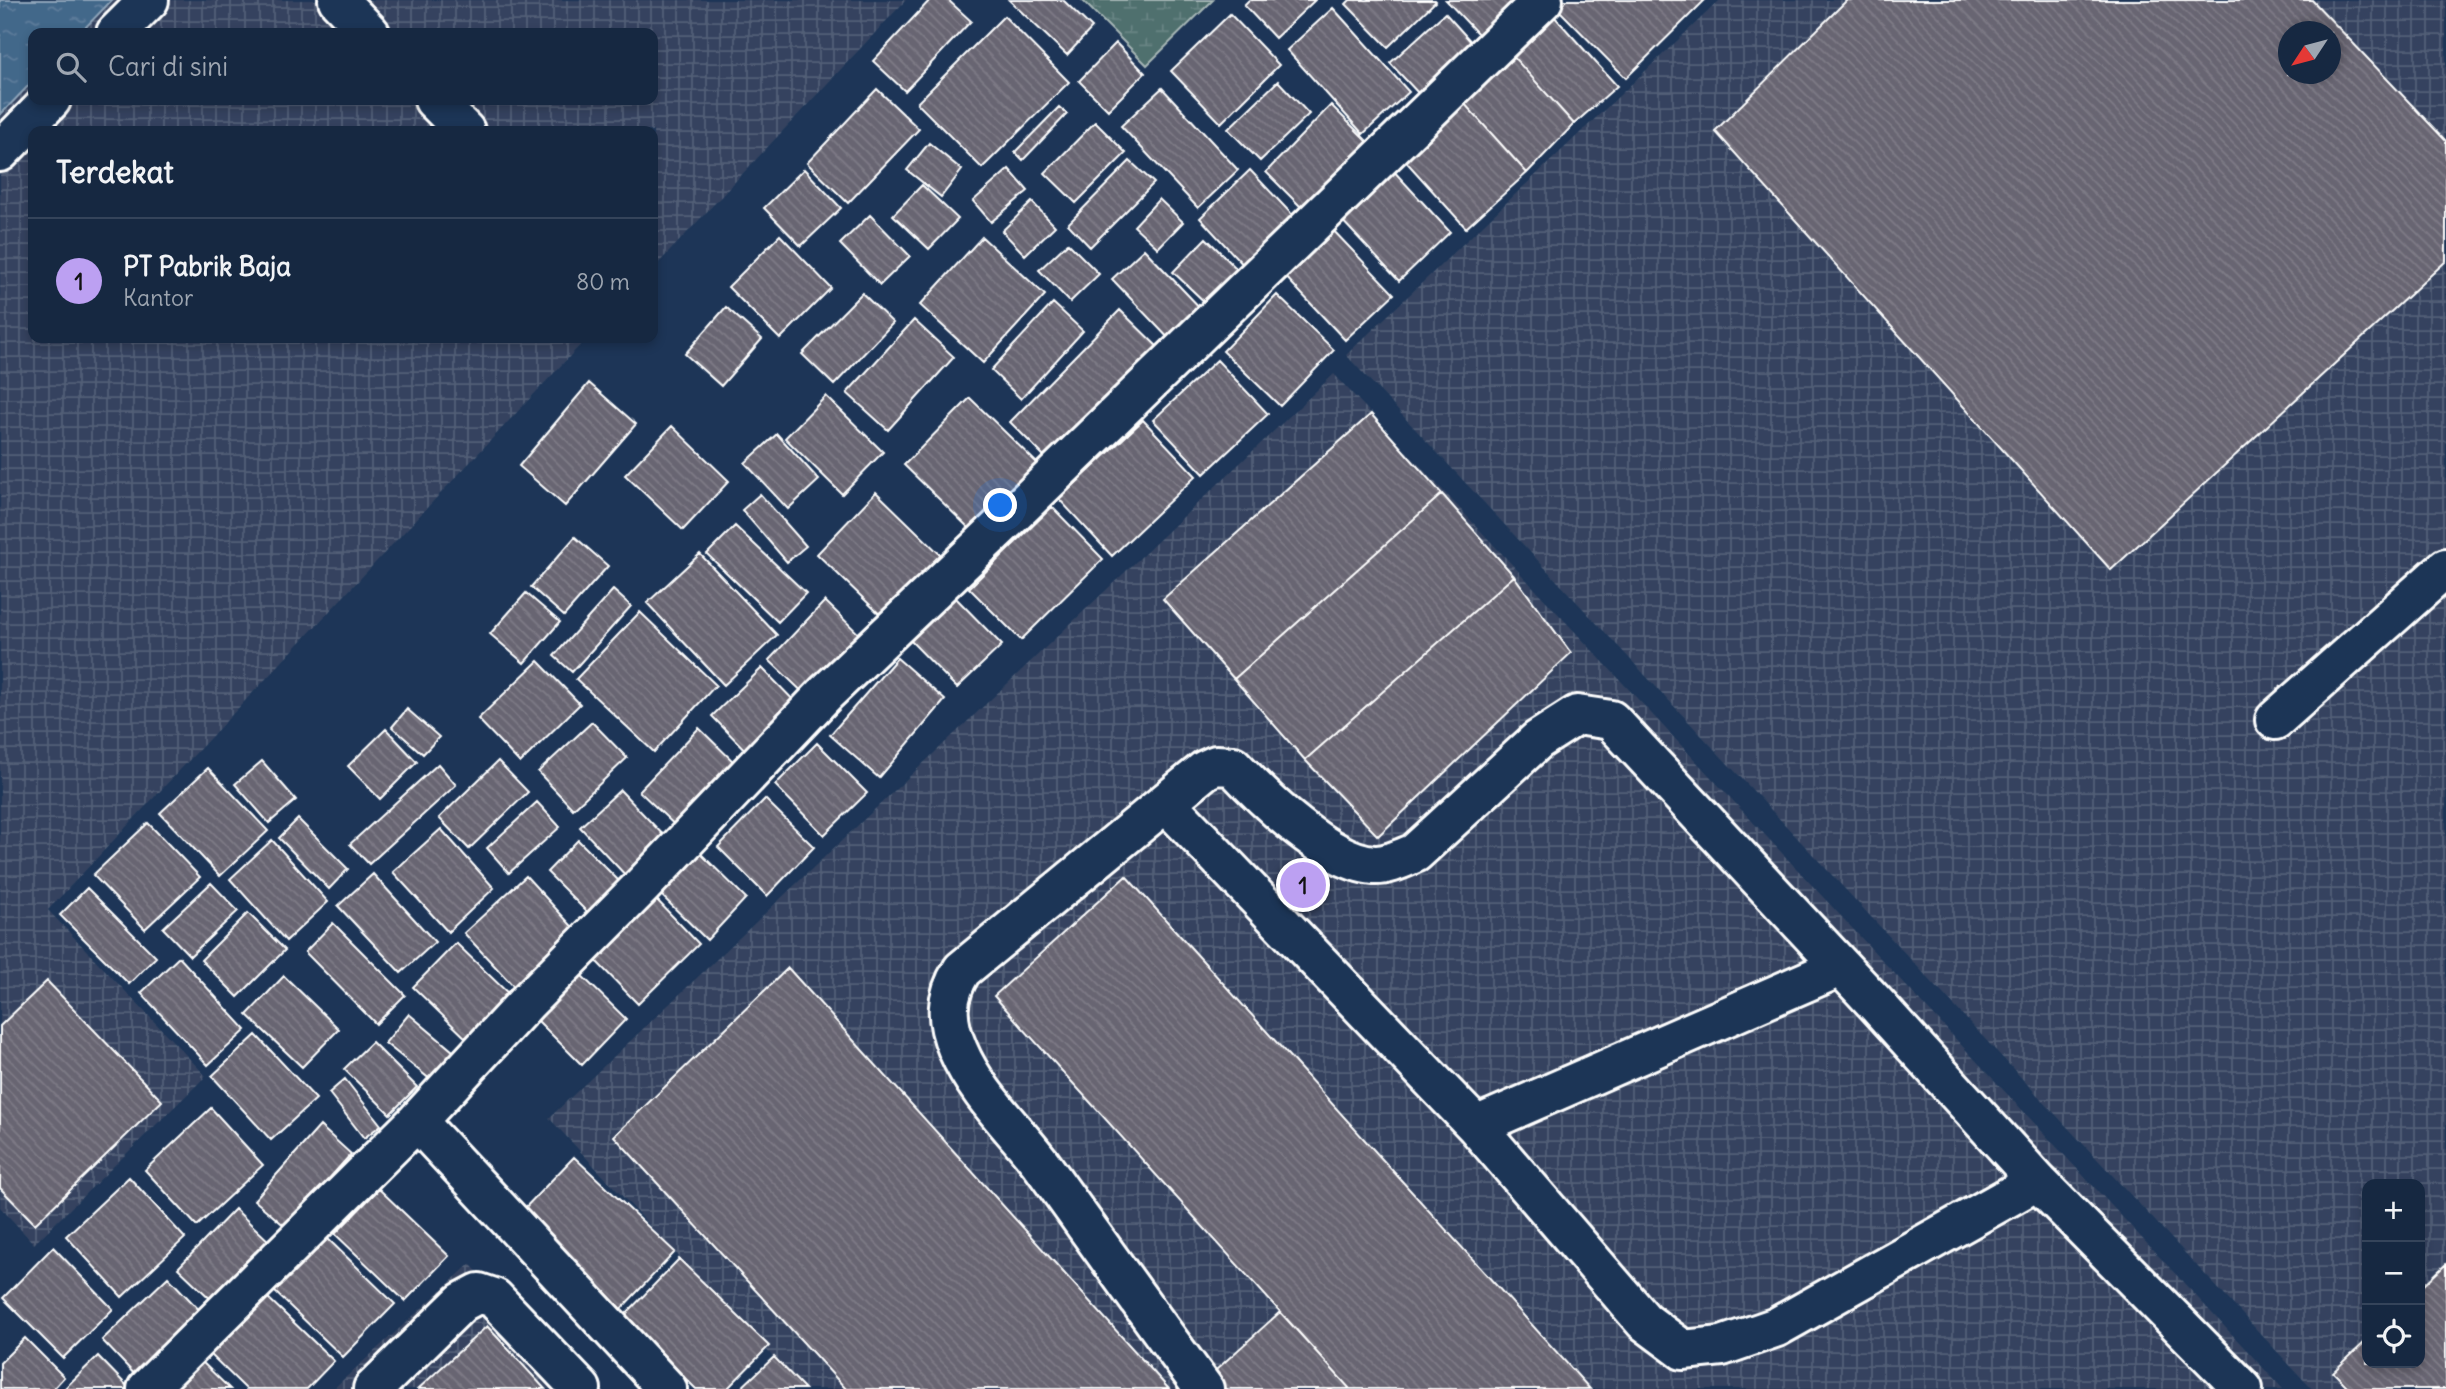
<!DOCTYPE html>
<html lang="id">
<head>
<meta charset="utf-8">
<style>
	:root { --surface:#162841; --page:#1f3048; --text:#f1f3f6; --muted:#9ea6b1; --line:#35445a; --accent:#bca0f2 }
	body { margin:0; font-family:Delius,sans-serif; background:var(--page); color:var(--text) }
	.controls { position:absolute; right:21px; bottom:21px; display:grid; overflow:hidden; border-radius:14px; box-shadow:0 4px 10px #0003 }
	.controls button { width:63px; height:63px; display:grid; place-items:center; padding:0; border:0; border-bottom:2px solid var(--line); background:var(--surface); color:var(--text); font:35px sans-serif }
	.compass { position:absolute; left:2278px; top:21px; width:63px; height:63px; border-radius:50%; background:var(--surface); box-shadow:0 4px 10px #0003; rotate:234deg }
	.you { position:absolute; left:1001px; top:506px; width:24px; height:24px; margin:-18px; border:5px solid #fff; border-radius:50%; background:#1a73e8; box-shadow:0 0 0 10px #1a73e833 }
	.badge { display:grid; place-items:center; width:46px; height:46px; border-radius:50%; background:var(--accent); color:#111; font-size:23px; font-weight:700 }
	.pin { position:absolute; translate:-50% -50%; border:4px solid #fff; box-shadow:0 2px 7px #0006 }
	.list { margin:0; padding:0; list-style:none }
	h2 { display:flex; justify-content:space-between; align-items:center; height:91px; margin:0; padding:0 28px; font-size:30px }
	h2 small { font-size:23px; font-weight:400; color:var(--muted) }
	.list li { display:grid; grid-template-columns:46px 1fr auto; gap:21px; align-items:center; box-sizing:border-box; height:126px; padding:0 28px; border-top:2px solid var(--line) }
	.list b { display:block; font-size:26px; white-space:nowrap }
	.list p { margin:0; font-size:23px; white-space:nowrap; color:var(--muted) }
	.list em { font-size:23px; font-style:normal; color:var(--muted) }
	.icon { flex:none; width:38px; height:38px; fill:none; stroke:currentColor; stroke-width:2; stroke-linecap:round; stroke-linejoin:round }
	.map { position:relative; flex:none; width:2446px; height:1389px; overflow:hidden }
	.search { position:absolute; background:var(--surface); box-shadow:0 4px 10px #0003; left:28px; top:28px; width:630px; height:77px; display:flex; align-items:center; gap:18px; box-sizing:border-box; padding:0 24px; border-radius:14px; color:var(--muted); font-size:26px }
	.panel { position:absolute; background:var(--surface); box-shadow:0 4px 10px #0003; left:28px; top:126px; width:630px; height:217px; border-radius:14px }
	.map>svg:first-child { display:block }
	.industrial { fill:url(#industrial-grid); fill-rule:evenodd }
	.wetland { fill:url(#wetland-marsh); stroke:#a7b7b6; stroke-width:2 }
	.water { fill:url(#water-ripples); stroke:#8ea4b9; stroke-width:2 }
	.building { fill:url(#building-back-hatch); stroke:#fff; stroke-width:2; fill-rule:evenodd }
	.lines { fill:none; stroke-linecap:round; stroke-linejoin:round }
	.minor-casing { stroke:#fff; stroke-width:44 }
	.minor { stroke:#1d3557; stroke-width:38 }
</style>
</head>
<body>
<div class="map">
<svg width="2446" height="1389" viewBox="0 0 2446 1389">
	<defs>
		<pattern id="industrial-grid" width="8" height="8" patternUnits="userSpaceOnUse" patternTransform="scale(1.75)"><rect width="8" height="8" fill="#34435f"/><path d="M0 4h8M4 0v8" fill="none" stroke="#525f77"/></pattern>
		<pattern id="wetland-marsh" width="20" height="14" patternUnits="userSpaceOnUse" patternTransform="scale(1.75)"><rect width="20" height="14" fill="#4f6f6e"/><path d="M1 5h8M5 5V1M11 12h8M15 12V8" fill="none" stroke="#698584"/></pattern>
		<pattern id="water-ripples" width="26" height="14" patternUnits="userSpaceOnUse" patternTransform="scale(1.75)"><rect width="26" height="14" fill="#43678a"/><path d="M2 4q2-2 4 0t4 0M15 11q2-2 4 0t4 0" fill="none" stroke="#5f7e9c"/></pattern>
		<pattern id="building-back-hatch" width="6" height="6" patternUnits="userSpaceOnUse" patternTransform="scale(1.75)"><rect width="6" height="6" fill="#686572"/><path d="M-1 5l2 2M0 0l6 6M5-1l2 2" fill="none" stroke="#7f7c87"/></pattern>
	</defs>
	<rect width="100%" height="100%" fill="#1d3557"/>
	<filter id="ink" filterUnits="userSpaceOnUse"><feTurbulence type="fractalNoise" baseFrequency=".0143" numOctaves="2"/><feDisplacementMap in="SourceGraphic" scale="14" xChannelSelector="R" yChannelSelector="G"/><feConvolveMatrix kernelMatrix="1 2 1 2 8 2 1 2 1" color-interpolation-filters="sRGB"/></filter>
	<g filter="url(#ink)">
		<path class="industrial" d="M112 0H906L653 269V131H33V338H587L48 910 206 1076 34 1244 0 1207V115L33 81V100H653V33H80Z
			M1720 0H2446V1389H2312L1346 355ZM2288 32H2330V74H2288ZM2367 1184H2420V1363H2367Z
			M1334 374 2283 1389H803L549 1118Z
			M470 1264 590 1389H333Z"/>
		<path class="wetland" d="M1082 0H1213L1147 65Z"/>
		<path class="water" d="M0 0H112L80 33H33V81L0 115Z"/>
		<path class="building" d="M930 0H948L971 21 905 91 873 61Z
			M1009 0H1063L1092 28 1067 55Z
			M1249 0H1315L1275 38 1244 5Z
			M1350 0H1435L1436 1 1388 47 1346 4Z
			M1446 0H1517L1479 35Z
			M1559 0H1705L1626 78 1554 5Z
			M1847 0H2312L2446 141V261L2111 570 1715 131ZM2288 32H2330V74H2288Z
			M1333 8 1409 92 1363 134 1287 50Z
			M1445 13 1474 45 1420 95 1390 63Z
			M1230 14 1279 65 1221 123 1171 71Z
			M1553 15 1617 86 1574 124 1510 53Z
			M1004 16 1069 82 982 168 917 103Z
			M1116 43 1145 73 1108 110 1079 81Z
			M1510 53 1574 124 1527 173 1463 102Z
			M1278 81 1309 114 1260 161 1228 129Z
			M1162 88 1238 170 1198 208 1121 126Z
			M877 89 919 129 848 203 807 163Z
			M1463 102 1527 173 1466 228 1402 157Z
			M1331 105 1370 144 1304 210 1266 172Z
			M1059 107 1067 114 1023 160 1015 152Z
			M1095 122 1126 153 1076 203 1045 173Z
			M929 143 962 170 941 197 907 170Z
			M1130 161 1154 183 1090 247 1068 224Z
			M1390 167 1450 232 1399 281 1338 216Z
			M804 169 841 208 801 246 764 208Z
			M1009 169 1028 191 991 222 973 201Z
			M1250 170 1299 222 1248 270 1200 218Z
			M922 185 958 219 929 249 893 215Z
			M1159 199 1183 222 1158 248 1134 226Z
			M1032 202 1055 226 1025 255 1002 231Z
			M870 215 910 256 880 285 840 244Z
			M1331 228 1394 294 1345 340 1283 274Z
			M780 235 831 288 780 339 728 287Z
			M982 237 1045 295 983 363 920 305Z
			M1206 238 1243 275 1211 308 1173 272Z
			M1068 243 1099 274 1070 302 1039 270Z
			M1144 249 1206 314 1174 344 1112 279Z
			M862 293 893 323 834 385 802 354Z
			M1277 295 1334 350 1280 406 1223 351Z
			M1053 303 1083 331 1021 399 991 370Z
			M726 307 762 339 721 386 685 354Z
			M1120 310 1163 352 1052 464 1010 422Z
			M914 320 954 357 888 430 847 393Z
			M1217 360 1268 414 1204 474 1153 420Z
			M589 383 636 424 565 506 519 466Z
			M826 396 883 452 842 494 785 438Z
			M970 398 1040 466 974 533 904 465Z
			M1371 414 1442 494 1234 679 1163 599Z
			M1143 420 1196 476 1112 556 1059 499Z
			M672 426 729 481 683 530 625 475Z
			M777 434 819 480 788 509 745 463Z
			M876 492 948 562 890 624 817 554Z
			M760 494 806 546 787 562 742 510Z
			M1442 494 1514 576 1305 760 1234 679Z
			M1052 507 1103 559 1021 640 969 588Z
			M735 526 806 593 778 622 707 554Z
			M575 537 608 566 564 616 531 587Z
			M700 554 777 635 724 685 647 603Z
			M1514 576 1571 653 1378 836 1305 760Z
			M613 590 631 606 572 672 554 656Z
			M526 593 560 622 524 663 490 634Z
			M951 593 1002 645 957 688 906 636Z
			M825 601 869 644 813 702 769 660Z
			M640 612 716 685 654 752 576 679Z
			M897 658 945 700 879 778 830 735Z
			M538 661 580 704 520 763 478 719Z
			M762 668 806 713 756 761 712 716Z
			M407 709 439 737 423 754 392 727Z
			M592 722 627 758 573 809 538 772Z
			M699 728 742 770 682 832 639 791Z
			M386 729 417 762 380 799 348 766Z
			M817 743 867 793 824 835 775 785Z
			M262 761 296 800 269 823 235 784Z
			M498 761 528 792 469 849 439 818Z
			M438 764 456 785 369 864 350 844Z
			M208 768 268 831 220 876 160 813Z
			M620 790 670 842 630 880 580 827Z
			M765 799 814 847 767 896 718 847Z
			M537 802 560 827 509 873 487 848Z
			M298 819 348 869 329 889 279 838Z
			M148 823 200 877 145 929 93 875Z
			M441 829 494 888 448 932 393 872Z
			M272 840 328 902 286 941 230 879Z
			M578 840 622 884 591 916 547 872Z
			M697 850 746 898 707 940 657 891Z
			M373 874 435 942 401 973 338 906Z
			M526 876 579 934 518 991 464 933Z
			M1126 876 1590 1389H1350L994 996Z
			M211 883 238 911 190 956 163 928Z
			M87 888 156 957 129 984 60 915Z
			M655 898 699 944 638 1004 594 959Z
			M248 913 285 950 238 997 201 960Z
			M333 923 405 995 376 1024 305 952Z
			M456 943 513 998 470 1042 413 987Z
			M179 957 246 1030 208 1065 141 993Z
			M788 968 1169 1389H846L614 1136Z
			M575 969 626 1019 582 1065 532 1015Z
			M284 976 339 1029 302 1067 247 1015Z
			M47 981 162 1101 35 1224 0 1188V1026Z
			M409 1014 454 1052 431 1080 385 1043Z
			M256 1035 316 1099 271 1140 212 1076Z
			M372 1042 417 1087 390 1114 344 1069Z
			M345 1079 381 1125 364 1138 329 1093Z
			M211 1108 263 1165 197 1226 145 1170Z
			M320 1126 351 1154 286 1227 254 1200Z
			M574 1157 675 1252 619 1311 518 1215Z
			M129 1177 185 1238 122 1297 66 1236Z
			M379 1189 449 1256 405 1301 335 1234Z
			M235 1209 274 1246 218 1306 178 1268Z
			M325 1236 395 1304 343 1357 273 1290Z
			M53 1247 113 1309 63 1358 3 1298Z
			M679 1259 769 1346 727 1389H696L623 1317Z
			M2446 1264V1389H2350L2333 1372 2367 1340V1363H2420V1289Z
			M168 1277 205 1316 139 1379 102 1340Z
			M264 1294 334 1361 307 1389H246L208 1352Z
			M1280 1312 1350 1389H1215L1206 1379Z
			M487 1326 545 1389H418Z
			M25 1338 64 1377 53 1389H0V1363Z
			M98 1356 130 1389H64Z
			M196 1356 230 1389H165Z
			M774 1357 805 1389H740Z"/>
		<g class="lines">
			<defs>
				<path id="minor" d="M338 0 370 33
					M116 33 149 0
					M434 100 465 131
					M0 152 51 100
					M2275 720 2446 568
					M1166 803 1476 1126 1644 1321 1683 1350 1722 1346 1777 1327 2037 1181
					M417 1121 667 1389
					M1476 1126 1840 967
					M147 1389 417 1121 527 1002 643 885 826 693 1024 504 1543 0
					M373 1389 462 1302 479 1293 494 1298 581 1389
					M1204 1389C1149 1315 1096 1240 1042 1165 1014 1128 976 1093 958 1050 945 1020 945 997 962 970L1205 770 1216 765 1233 766C1264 799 1328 862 1374 865 1387 866 1403 858 1415 853L1538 740 1577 715 1611 720 1878 1006 2037 1181 2243 1389"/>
			</defs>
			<use href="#minor" class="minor-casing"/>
			<use href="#minor" class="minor"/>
		</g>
	</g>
</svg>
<div class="controls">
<button>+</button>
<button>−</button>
<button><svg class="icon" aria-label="locate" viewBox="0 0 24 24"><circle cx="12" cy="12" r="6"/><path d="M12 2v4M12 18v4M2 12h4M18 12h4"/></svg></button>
</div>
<svg class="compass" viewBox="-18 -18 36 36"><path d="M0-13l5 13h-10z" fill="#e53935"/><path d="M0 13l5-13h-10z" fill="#9ea6b1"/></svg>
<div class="you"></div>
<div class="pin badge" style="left:1303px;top:885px">1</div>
<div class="search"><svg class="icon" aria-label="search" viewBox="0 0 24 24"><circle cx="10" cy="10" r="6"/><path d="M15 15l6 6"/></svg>Cari di sini</div>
<section class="panel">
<h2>Terdekat<small></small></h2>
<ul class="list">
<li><span class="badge">1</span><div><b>PT Pabrik Baja</b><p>Kantor</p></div><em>80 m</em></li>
</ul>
</section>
</div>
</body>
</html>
